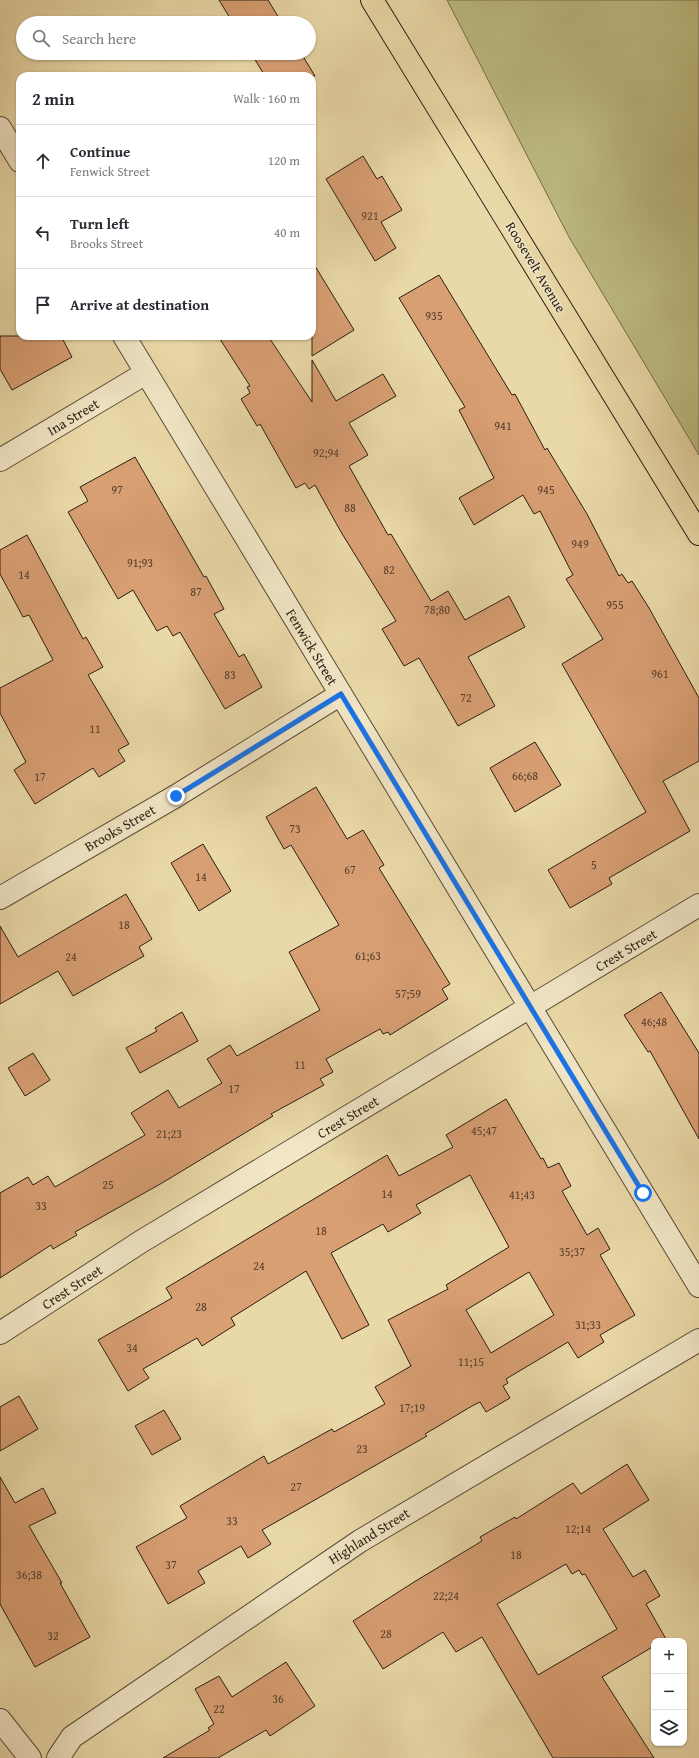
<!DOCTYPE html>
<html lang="en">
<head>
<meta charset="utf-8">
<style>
	:root { --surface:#fff; --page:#f2f2f3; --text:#2b2b33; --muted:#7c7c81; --line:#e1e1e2 }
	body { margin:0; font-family:"Gentium Book Plus",serif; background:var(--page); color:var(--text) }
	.controls { position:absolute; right:12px; bottom:12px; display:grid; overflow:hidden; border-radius:8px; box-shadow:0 1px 3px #0004 }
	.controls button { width:36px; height:36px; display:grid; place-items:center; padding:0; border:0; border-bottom:1px solid var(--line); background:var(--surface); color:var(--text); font:20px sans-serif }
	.stop { position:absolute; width:12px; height:12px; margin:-9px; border:3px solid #1a73e8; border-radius:50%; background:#fff }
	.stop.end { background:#1a73e8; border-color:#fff; box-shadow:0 1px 4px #0008 }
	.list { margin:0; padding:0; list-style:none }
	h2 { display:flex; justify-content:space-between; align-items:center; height:52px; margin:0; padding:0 16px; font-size:17px }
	h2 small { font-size:13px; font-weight:400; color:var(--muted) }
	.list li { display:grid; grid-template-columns:26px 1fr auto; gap:12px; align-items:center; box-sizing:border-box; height:72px; padding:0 16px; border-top:1px solid var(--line) }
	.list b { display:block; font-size:15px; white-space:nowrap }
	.list p { margin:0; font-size:13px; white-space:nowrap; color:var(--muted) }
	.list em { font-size:13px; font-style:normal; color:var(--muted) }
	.icon { flex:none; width:22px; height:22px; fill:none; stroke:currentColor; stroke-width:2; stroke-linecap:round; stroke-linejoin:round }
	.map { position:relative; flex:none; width:699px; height:1758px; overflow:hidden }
	.search { position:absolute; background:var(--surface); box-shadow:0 1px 3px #0004; left:16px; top:16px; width:300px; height:44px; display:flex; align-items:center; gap:10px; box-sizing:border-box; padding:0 14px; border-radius:22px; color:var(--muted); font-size:15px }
	.panel { position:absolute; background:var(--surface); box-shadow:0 1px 3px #0004; left:16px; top:72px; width:300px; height:268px; border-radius:12px }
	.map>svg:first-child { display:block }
	.green { fill:#bebd83; stroke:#746e4c }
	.building { fill:#d89f73; stroke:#2b1e14; fill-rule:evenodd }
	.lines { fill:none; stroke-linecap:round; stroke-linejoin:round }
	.street-casing { stroke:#5b4d39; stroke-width:24 }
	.primary-casing { stroke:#2b1e14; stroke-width:24 }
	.street { stroke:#f1e6c6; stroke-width:22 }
	.primary { stroke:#ead9a8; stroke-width:22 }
	.route { stroke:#1a73e8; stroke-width:5 }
	.labels { text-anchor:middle; stroke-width:3; stroke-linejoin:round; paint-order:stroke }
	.number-label { font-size:12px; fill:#563e2c }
	.street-label { font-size:14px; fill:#2b1e14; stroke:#f1e6c6 }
</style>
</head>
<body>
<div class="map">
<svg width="699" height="1758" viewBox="0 0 699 1758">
	<rect width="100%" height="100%" fill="#ead9a8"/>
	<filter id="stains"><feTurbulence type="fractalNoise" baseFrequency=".005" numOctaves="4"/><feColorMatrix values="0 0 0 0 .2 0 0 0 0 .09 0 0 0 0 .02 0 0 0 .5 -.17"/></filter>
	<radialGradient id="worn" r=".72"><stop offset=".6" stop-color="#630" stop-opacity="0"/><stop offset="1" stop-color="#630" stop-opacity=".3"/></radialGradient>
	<path class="green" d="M447 0H699V455L569 237Z"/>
	<path class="building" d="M219 0H268L282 23H233Z
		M251 53H301L315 76H265Z
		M363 156 377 179 382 176 402 210 381 222 396 248 375 261 326 179Z
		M312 261 354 330 312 356Z
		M439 275 512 395 515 394 545 450 547 448 587 514 619 576 622 574 628 583 632 581 649 608 699 698V761L663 781 690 831 609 878 612 884 570 908 548 870 646 812 562 664 603 639 566 579 573 575 540 511 534 514 523 495 474 525 459 498 494 478 459 410 465 407 399 298Z
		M0 336H61L72 357 12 390 0 369Z
		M218 336H268L312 402V360L336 401 383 374 396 396 349 423 368 455 349 466 388 535 391 534 431 601 448 591 465 620 509 596 525 627 468 657 495 706 458 726 419 658 404 666 382 629 396 621 341 532 315 485 309 489 305 483 296 488 260 424 257 426 241 399 250 393 247 387 250 386Z
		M135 457 204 577 206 576 224 609 214 614 239 657 244 654 262 687 225 709 180 632 173 636 167 626 157 631 133 590 118 599 68 512 88 501 80 487Z
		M27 535 83 639 86 637 103 667 88 675 129 744 118 750 125 761 99 777 93 768 35 804 14 770 26 762 0 713V688L53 660 29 615 23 617 0 574V550Z
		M535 742 561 785 515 812 490 768Z
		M316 787 347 839 363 830 384 865 379 868 450 984 442 989 448 999 390 1035 388 1032 383 1034 380 1029 326 1059 333 1072 320 1079 324 1085 271 1114 273 1116 162 1183 75 1232 77 1235 53 1249 51 1245 0 1278V1193L28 1177 33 1185 48 1176 55 1187 145 1135 131 1113 168 1090 179 1108 222 1083 207 1059 230 1045 237 1056 320 1010 289 952 339 925 291 845 284 849 266 817Z
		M203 844 231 891 199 911 171 863Z
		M126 894 152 939 139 947 144 956 73 996 58 971 0 1004V926L18 957Z
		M661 992 699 1053V1139L650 1051 648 1052 624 1015Z
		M182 1012 198 1041 140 1073 126 1048 157 1031 155 1028Z
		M33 1053 50 1080 25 1096 8 1068Z
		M506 1099 541 1159 543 1158 548 1168 559 1163 571 1186 562 1191 587 1235 598 1228 610 1249 600 1255 635 1315 600 1335 604 1342 578 1358 568 1342 506 1379 508 1383 503 1386 510 1398 486 1412 480 1402 472 1406 425 1434 427 1436 262 1530 271 1544 248 1558 241 1546 198 1571 205 1583 168 1604 136 1547 187 1518 180 1506 264 1456 268 1464 332 1429 334 1432 385 1404 375 1387 411 1366 388 1320 448 1289 446 1285 509 1247 470 1175 416 1205 421 1213 388 1232 383 1224 331 1253 369 1325 342 1339 306 1271 231 1318 235 1325 202 1346 197 1338 143 1369 149 1378 128 1391 98 1340 172 1298 166 1288 387 1155 399 1176 453 1147 446 1135ZM529 1272 554 1315 491 1353 466 1310Z
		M19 1396 38 1429 0 1451V1407Z
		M164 1410 181 1439 152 1455 135 1426Z
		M627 1464 649 1500 603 1529 633 1577 645 1570 660 1596 646 1604 666 1639 654 1641V1646L602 1677 654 1758H553L482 1637 456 1652 443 1632 383 1669 353 1621 414 1582 482 1541 480 1537 515 1517 516 1519 573 1483 581 1494ZM566 1564 572 1574 579 1570 582 1575 585 1574 617 1629 538 1675 497 1604Z
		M0 1477 15 1503 43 1488 56 1513 29 1526 62 1583H60L90 1637 35 1667 0 1604Z
		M286 1662 315 1706 270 1736 266 1730 218 1758H163L210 1730 208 1728 214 1724 195 1689 219 1676 232 1697Z"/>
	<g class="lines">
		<defs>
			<path id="street" d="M0 128 20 161
				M124 336 699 1286
				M0 460 146 373
				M0 898 176 796 341 694
				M0 1333 142 1241 699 905
				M0 1720 30 1758
				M58 1758 72 1737 360 1541 699 1340"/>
			<path id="primary" d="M372 0 699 534"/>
		</defs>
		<use href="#street" class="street-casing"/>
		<use href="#primary" class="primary-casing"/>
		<use href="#street" class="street"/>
		<use href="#primary" class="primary"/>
	</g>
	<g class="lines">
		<path class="route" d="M176 796 341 694 643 1193"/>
	</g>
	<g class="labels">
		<g class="number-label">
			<text x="370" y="220">921</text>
			<text x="434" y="320">935</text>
			<text x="503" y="430">941</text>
			<text x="326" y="457">92;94</text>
			<text x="117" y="494">97</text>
			<text x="546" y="494">945</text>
			<text x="350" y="512">88</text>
			<text x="580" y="548">949</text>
			<text x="140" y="567">91;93</text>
			<text x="389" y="574">82</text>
			<text x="24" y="579">14</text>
			<text x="196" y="596">87</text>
			<text x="615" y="609">955</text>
			<text x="437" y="614">78;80</text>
			<text x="660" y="678">961</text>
			<text x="230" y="679">83</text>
			<text x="466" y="702">72</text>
			<text x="95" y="733">11</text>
			<text x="525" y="780">66;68</text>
			<text x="40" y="781">17</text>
			<text x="295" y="833">73</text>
			<text x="594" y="869">5</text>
			<text x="350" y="874">67</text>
			<text x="201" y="881">14</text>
			<text x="124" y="929">18</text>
			<text x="368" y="960">61;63</text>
			<text x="71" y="961">24</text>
			<text x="408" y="998">57;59</text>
			<text x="654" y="1026">46;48</text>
			<text x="300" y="1069">11</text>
			<text x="234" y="1093">17</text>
			<text x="484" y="1135">45;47</text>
			<text x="169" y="1138">21;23</text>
			<text x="108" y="1189">25</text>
			<text x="387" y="1198">14</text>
			<text x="522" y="1199">41;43</text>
			<text x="41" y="1210">33</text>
			<text x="321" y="1235">18</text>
			<text x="572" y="1256">35;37</text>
			<text x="259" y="1270">24</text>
			<text x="201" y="1311">28</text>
			<text x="588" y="1329">31;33</text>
			<text x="132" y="1352">34</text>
			<text x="471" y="1366">11;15</text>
			<text x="412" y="1412">17;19</text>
			<text x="362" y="1453">23</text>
			<text x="296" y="1491">27</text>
			<text x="232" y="1525">33</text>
			<text x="578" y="1533">12;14</text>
			<text x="516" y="1559">18</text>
			<text x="171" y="1569">37</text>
			<text x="29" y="1579">36;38</text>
			<text x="446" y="1600">22;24</text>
			<text x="386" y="1638">28</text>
			<text x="53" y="1640">32</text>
			<text x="278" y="1703">36</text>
			<text x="219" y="1713">22</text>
		</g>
		<g class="street-label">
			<text transform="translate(536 267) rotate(59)" y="5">Roosevelt Avenue</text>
			<text transform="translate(73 417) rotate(-31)" y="5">Ina Street</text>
			<text transform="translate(312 647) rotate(59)" y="5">Fenwick Street</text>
			<text transform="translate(120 828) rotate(-30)" y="5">Brooks Street</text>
			<text transform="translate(626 950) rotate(-31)" y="5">Crest Street</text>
			<text transform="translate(348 1117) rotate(-31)" y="5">Crest Street</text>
			<text transform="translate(72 1287) rotate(-33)" y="5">Crest Street</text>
			<text transform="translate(369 1536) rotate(-32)" y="5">Highland Street</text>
		</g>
	</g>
	<rect width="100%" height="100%" filter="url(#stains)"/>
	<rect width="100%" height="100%" fill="url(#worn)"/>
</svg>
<div class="controls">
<button>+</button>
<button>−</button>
<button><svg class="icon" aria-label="layers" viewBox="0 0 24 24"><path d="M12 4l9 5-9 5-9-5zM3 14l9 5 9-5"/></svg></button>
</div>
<div class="stop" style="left:643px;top:1193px"></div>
<div class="stop end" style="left:176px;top:796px"></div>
<div class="search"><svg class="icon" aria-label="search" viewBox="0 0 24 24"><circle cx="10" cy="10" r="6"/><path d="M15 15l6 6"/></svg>Search here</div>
<section class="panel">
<h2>2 min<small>Walk · 160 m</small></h2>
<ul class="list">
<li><svg class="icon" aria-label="ahead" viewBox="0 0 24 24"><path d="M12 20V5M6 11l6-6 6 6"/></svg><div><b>Continue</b><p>Fenwick Street</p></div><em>120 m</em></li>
<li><svg class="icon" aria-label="left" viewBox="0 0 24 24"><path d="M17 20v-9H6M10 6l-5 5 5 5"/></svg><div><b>Turn left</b><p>Brooks Street</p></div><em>40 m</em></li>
<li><svg class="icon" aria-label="arrive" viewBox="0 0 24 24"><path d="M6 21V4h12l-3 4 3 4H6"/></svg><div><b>Arrive at destination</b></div></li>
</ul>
</section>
</div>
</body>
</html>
